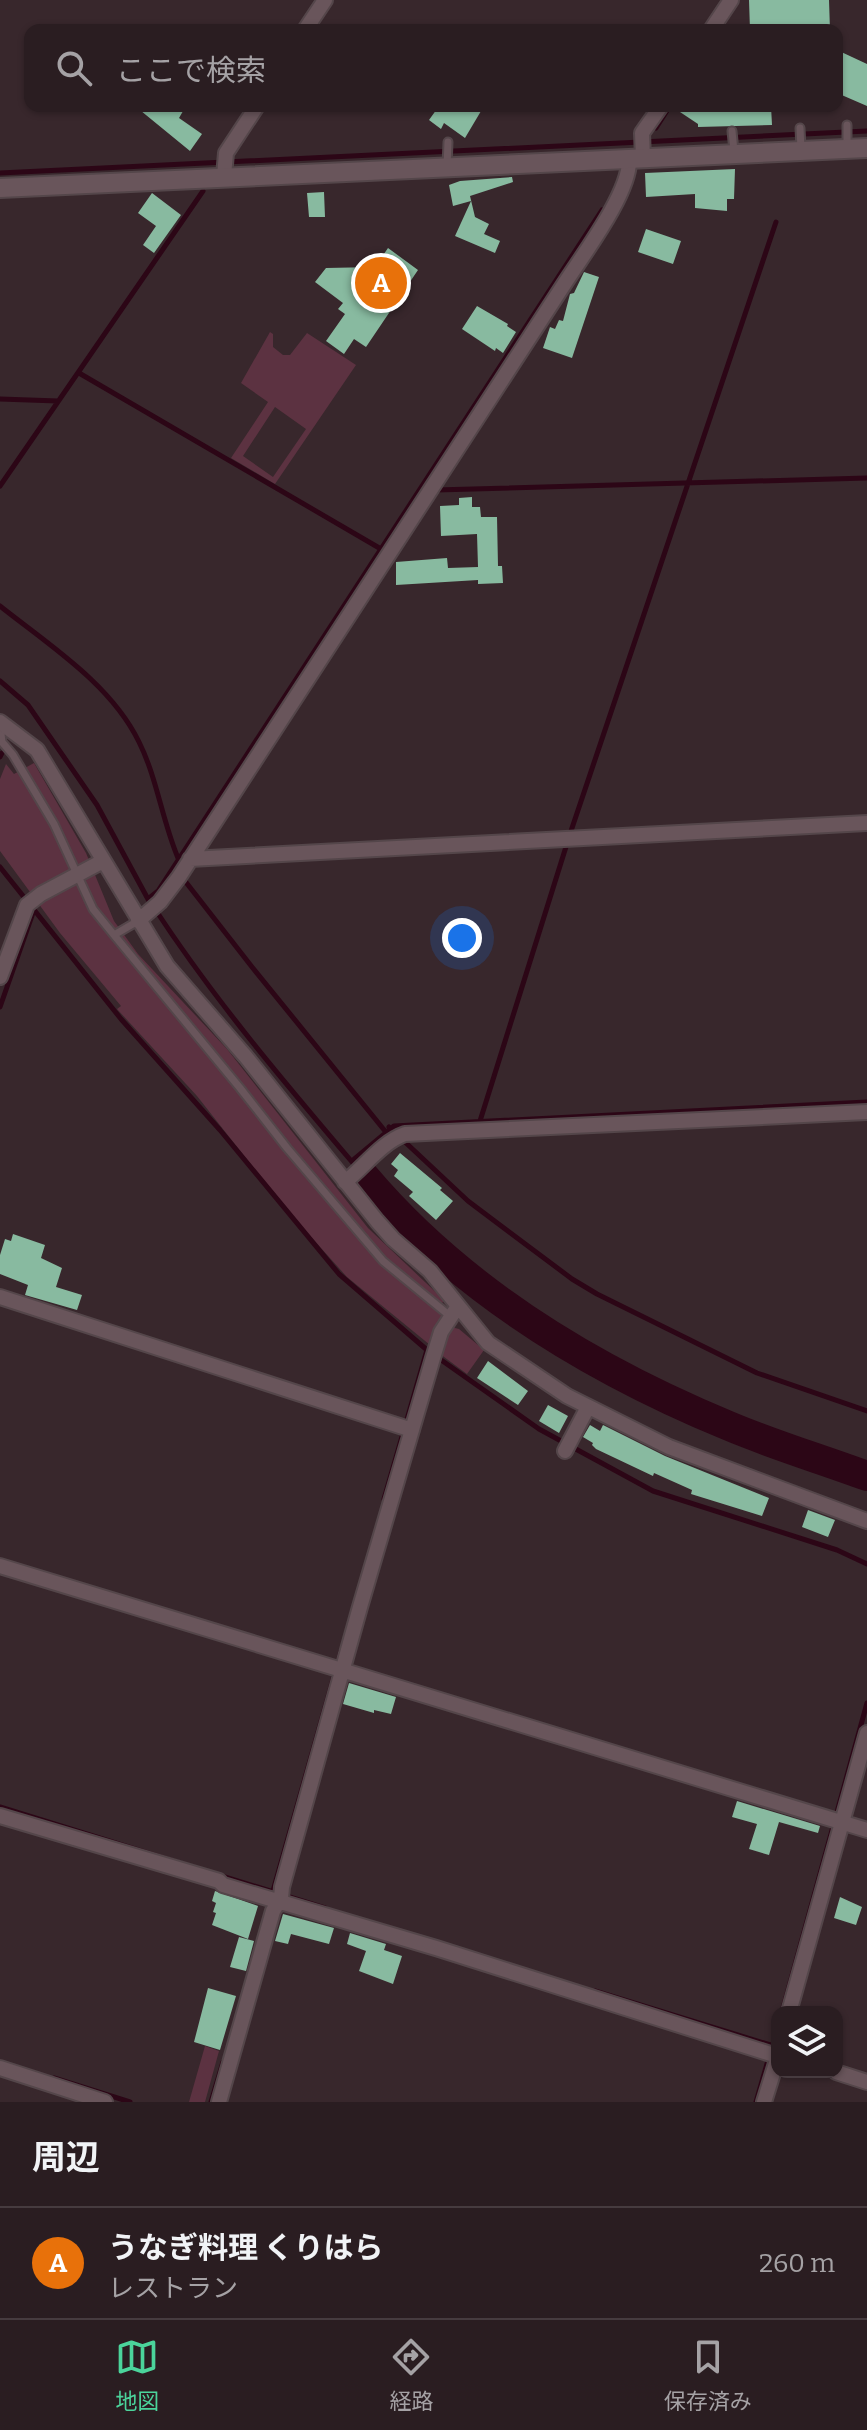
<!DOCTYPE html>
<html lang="ja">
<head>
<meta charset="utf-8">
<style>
	:root { --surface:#2a1d21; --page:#32262a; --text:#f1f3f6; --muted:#a5a2a5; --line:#463b3f; --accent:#4bd49b }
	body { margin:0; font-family:Bitter,"Noto Sans JP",serif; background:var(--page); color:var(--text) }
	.controls { position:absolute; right:24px; bottom:24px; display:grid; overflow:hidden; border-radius:16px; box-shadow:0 2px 6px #0004 }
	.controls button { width:72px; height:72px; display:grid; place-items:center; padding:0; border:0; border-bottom:2px solid var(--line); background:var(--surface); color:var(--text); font:40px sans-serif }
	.you { position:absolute; left:462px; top:938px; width:28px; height:28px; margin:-20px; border:6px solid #fff; border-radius:50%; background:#1a73e8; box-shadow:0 0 0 12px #1a73e833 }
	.badge { display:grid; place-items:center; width:52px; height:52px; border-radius:50%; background:var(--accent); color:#fff; font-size:26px; font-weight:700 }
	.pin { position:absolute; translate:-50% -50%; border:4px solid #fff; box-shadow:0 2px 8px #0006 }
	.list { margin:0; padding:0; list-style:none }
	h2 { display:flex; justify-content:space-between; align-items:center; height:104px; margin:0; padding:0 32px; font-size:34px }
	h2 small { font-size:26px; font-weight:400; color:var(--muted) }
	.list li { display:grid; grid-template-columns:52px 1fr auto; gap:24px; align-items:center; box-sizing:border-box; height:112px; padding:0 32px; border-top:2px solid var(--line) }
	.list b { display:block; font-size:30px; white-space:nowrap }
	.list p { margin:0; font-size:26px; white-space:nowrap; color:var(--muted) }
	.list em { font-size:26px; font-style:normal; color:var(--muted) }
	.icon { flex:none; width:44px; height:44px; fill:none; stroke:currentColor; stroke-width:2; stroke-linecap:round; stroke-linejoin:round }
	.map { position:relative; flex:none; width:867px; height:2102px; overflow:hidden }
	.search { position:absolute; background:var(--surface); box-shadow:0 2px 6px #0004; left:24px; right:24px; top:24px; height:88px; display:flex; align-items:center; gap:20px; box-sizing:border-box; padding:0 28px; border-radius:16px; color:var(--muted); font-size:30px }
	.sheet { height:216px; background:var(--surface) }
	nav { display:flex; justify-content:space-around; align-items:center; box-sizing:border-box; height:112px; border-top:2px solid var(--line); background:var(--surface); font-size:22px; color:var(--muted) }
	nav a { display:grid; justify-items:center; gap:4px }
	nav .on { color:var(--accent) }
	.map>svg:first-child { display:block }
	.green { fill:#5c3241; fill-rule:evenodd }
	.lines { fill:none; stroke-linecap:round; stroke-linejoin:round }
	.stream { stroke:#2c0616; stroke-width:5 }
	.river { stroke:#2c0616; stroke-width:30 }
	.building { fill:#88baa0 }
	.service-casing { stroke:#54464a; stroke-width:11 }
	.minor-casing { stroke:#54464a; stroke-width:18 }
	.tertiary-casing { stroke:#54464a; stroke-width:22 }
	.service { stroke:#69555b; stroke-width:7 }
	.minor { stroke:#69555b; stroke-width:14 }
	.tertiary { stroke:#69555b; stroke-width:18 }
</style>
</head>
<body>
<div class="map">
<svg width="867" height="2102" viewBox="0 0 867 2102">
	<rect width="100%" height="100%" fill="#38272c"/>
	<path class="green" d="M270 332 273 334V347L283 355H290L307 333 356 365 275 484 231 458 268 402 241 383ZM275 407 306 429 273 477 243 456Z
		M34 763 86 853 114 921 138 954 227 1049 368 1228 444 1300 438 1310 443 1319 430 1345 347 1277 285 1208 197 1096 117 1009 121 1006 60 933 0 851V779L6 764 14 774Z
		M451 1327 459 1329 484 1350 467 1374 440 1354Z
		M205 2046 219 2051 205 2102H189Z"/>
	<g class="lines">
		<path class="stream" d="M656 128 670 106
			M0 173 867 131
			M79 373 381 549
			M0 399 58 401
			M0 486 203 191
			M436 490 867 478
			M0 606C49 645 111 684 139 742 157 778 162 820 178 858
			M0 681 28 705 97 805 149 901
			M0 757 2 753
			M0 867 121 1019 220 1130 339 1274 427 1350 539 1429 653 1491 837 1550 867 1564
			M185 881 252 967 385 1131
			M148 899 158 891 602 210
			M155 909C217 1004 291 1090 364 1176
			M0 1007 34 910
			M480 1121 570 834 776 222
			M389 1127 468 1201 572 1279 597 1294 757 1373 867 1411
			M352 1161 394 1126 867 1102
			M384 1499 427 1350
			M0 1807 325 1908
			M273 1891 341 1651
			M595 1991 777 2047
			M782 2012 867 1703
			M772 2048 777 2030
			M54 2078 130 2102
			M211 2102 223 2062
			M756 2102 769 2057"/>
		<path class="river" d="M364 1176C461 1291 591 1369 729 1426 774 1445 821 1459 867 1476"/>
	</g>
	<path class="building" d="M749 0H829L830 30H750Z
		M837 50 867 64V106L837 93Z
		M135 106H186L179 118 202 134 190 151Z
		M439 106H484L465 138 444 123 441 129 429 120Z
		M671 106H771L772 125 698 127V124Z
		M735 169 734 199H727V211L695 208V194L646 197 645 173Z
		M512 177 513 182 470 196 475 217 489 224 484 234 500 241 495 253 455 236 471 201 453 206 449 185 460 181Z
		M324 192 325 217H309L307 193Z
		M152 193 181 215 154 253 143 245 156 226 138 213Z
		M646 229 681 241 673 264 638 252Z
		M388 248 418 270 366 347 354 339 344 354 326 341 345 314 338 309 343 303 315 282 326 268 375 267Z
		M584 272 599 277 572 358 543 348 550 327 555 329 559 320 563 321 570 294 574 293Z
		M477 306 508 324 507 326 516 332 503 353 496 348 495 351 462 329Z
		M472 497V507H480L481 517H497L498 566H502L503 583 478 584V580L396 585V562L447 558 448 568 478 567 477 534 441 536 440 506 459 505V498Z
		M400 1153 442 1188 440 1190 453 1201 436 1220 409 1196 413 1192 394 1176 398 1170 391 1164Z
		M13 1234 45 1245 41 1258 62 1268 56 1287 82 1295 77 1310 25 1295 28 1285 0 1274V1255L5 1239 11 1241Z
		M488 1361 528 1391 518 1405 477 1378Z
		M548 1405 568 1416 559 1433 539 1421Z
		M590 1425 600 1431 603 1425 665 1456 769 1498 762 1516 691 1494 692 1490 654 1473 653 1476 596 1449 592 1445 593 1443 583 1437Z
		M808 1510 835 1520 828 1537 802 1527Z
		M349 1683 396 1697 391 1714 374 1710V1713L343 1704Z
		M737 1801 820 1826 818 1833 779 1822 769 1855 749 1849 757 1824 732 1817Z
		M215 1891 258 1906 248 1939 212 1925 216 1913 213 1912 216 1903 212 1901Z
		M840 1897 862 1907 856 1925 834 1918Z
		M283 1914 334 1928 329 1944 291 1934 288 1944 275 1941Z
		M350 1933 386 1944 384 1950 402 1956 393 1984 359 1971 366 1951 347 1944Z
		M239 1937 254 1941 246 1971 230 1967Z
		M208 1988 236 1996 220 2050 194 2042Z"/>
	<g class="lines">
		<defs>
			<path id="service" d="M847 125V147
				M800 128 801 149
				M732 131 734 151
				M447 167 448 142
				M5 727 1 734 2 742 13 755 54 824 93 909 114 935 138 921
				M114 935 240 1088 287 1148 383 1261 450 1316"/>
			<path id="minor" d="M305 30 325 0
				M711 30 731 0
				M643 158 642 133 661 106
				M224 176 226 153 257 106
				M0 722 37 750 167 966 246 1057 377 1221 393 1239 430 1271 488 1343 567 1396 669 1447 867 1521
				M190 859 867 823
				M138 921 160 902 179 877 563 286C582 256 631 192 629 159
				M0 977 27 905 41 894 103 861
				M345 1182C364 1167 382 1142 405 1134L867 1112
				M0 1297 412 1430
				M565 1451 588 1407
				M0 1566 867 1830
				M0 1816 219 1881 223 1885 436 1948 777 2056
				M789 2012 867 1733
				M0 2068 105 2102
				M836 2072 867 2082
				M219 2102 273 1911 281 1898 282 1887 360 1607 433 1358 441 1332 458 1306
				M764 2102 777 2060"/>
			<path id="tertiary" d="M0 188 867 148"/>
		</defs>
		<use href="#service" class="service-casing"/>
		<use href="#minor" class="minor-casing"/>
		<use href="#tertiary" class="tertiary-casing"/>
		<use href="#service" class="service"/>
		<use href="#minor" class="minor"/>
		<use href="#tertiary" class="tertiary"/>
	</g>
</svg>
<div class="controls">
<button><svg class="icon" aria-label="layers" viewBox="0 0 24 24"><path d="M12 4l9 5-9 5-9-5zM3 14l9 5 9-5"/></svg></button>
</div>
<div class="you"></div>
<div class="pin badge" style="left:381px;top:283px;background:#e8710a">A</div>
<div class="search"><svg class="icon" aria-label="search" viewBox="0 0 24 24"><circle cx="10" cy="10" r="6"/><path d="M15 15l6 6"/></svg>ここで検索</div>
</div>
<section class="sheet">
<h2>周辺<small></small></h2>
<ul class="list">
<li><span class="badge" style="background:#e8710a">A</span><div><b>うなぎ料理 くりはら</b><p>レストラン</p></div><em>260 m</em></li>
</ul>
</section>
<nav>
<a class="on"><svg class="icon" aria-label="map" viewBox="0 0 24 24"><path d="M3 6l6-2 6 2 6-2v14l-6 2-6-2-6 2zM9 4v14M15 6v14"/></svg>地図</a>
<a><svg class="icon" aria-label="directions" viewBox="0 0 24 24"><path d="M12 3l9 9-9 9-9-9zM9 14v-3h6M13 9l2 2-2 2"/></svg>経路</a>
<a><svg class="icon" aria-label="saved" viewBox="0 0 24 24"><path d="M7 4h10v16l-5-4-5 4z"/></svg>保存済み</a>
</nav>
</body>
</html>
